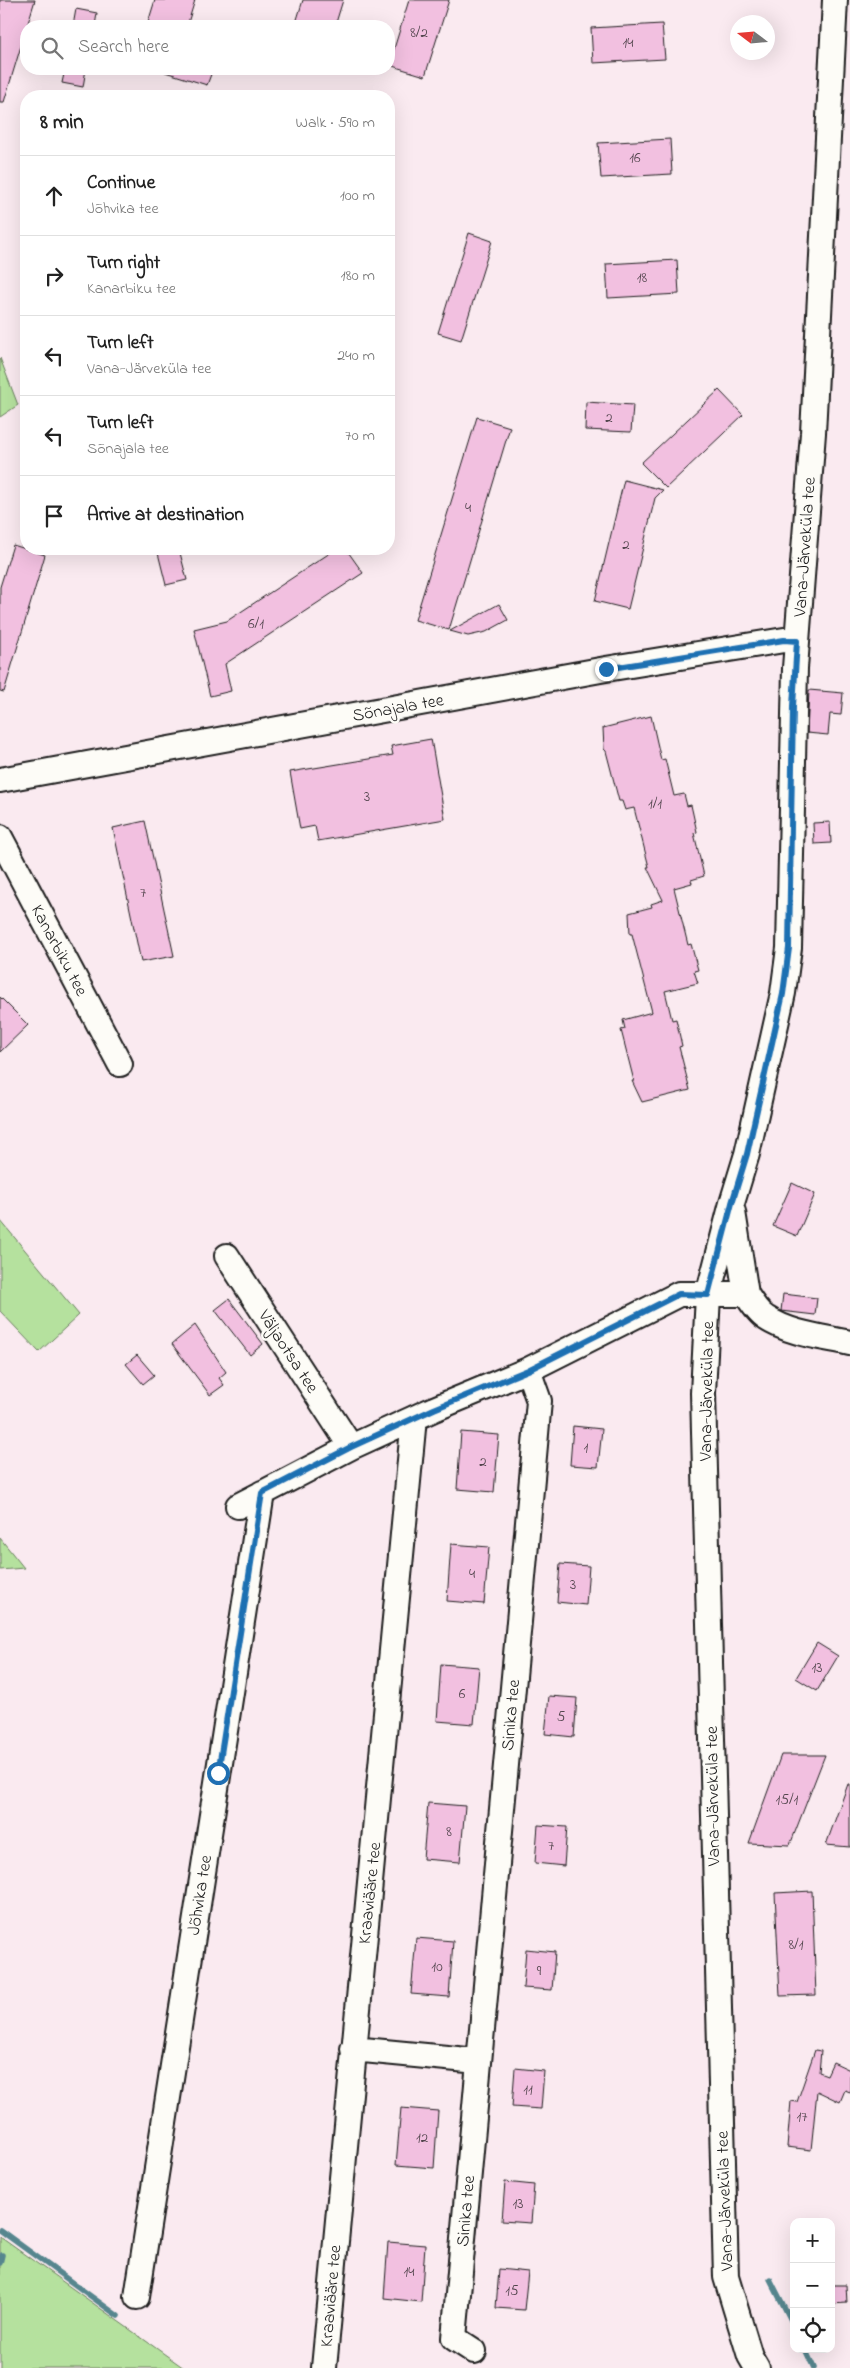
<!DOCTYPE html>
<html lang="en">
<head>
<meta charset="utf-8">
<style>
	:root { --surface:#fff; --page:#f2f2f2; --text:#222; --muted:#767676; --line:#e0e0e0 }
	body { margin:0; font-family:"Indie Flower",sans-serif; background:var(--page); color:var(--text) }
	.controls { position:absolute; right:15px; bottom:15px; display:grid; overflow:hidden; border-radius:10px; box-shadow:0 5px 20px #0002 }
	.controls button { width:45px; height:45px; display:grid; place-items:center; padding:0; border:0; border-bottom:1px solid var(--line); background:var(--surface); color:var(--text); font:25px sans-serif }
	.compass { position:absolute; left:730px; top:15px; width:45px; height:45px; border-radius:50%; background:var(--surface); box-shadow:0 5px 20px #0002; rotate:286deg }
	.stop { position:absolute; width:15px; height:15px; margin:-11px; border:4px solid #1f6fb2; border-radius:50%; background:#fff }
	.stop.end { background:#1f6fb2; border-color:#fff; box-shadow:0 1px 5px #0008 }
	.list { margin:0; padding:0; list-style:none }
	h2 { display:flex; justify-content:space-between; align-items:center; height:65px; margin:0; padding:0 20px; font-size:21px }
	h2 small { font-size:16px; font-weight:400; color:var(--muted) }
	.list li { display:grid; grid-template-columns:32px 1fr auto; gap:15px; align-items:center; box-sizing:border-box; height:80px; padding:0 20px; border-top:1px solid var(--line) }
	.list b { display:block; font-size:19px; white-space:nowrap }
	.list p { margin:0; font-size:16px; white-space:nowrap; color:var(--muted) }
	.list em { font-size:16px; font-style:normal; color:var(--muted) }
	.icon { flex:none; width:28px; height:28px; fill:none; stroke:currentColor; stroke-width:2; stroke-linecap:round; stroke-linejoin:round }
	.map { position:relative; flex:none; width:850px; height:2368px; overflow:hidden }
	.search { position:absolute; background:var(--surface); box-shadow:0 5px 20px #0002; left:20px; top:20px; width:375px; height:55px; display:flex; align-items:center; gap:12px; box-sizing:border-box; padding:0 18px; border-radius:20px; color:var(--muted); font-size:19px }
	.panel { position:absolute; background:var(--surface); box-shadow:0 5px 20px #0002; left:20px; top:90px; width:375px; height:465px; border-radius:20px }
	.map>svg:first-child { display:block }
	.green { fill:#b5e19e; stroke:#687e5d }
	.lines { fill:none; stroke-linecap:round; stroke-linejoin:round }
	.stream { stroke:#56868e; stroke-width:5.5 }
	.building { fill:#f2c0e0; stroke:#1c1c1c }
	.minor-casing { stroke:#1c1c1c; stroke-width:28 }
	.minor { stroke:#fdfcf7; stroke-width:24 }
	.route { stroke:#1f6fb2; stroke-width:6 }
	.labels { text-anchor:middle; stroke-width:5; stroke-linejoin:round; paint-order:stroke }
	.number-label { font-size:15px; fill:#52454d }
	.street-label { font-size:18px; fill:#1c1c1c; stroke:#fdfcf7 }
</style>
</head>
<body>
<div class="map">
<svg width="850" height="2368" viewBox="0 0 850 2368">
	<rect width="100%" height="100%" fill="#faeaf0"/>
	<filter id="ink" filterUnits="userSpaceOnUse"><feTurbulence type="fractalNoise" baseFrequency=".02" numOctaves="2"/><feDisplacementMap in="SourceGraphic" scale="10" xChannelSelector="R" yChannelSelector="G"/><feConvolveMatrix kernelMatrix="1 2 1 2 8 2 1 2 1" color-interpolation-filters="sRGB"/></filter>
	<g filter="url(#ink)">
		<path class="green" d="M0 358 18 405 0 417Z
			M0 1220 79 1315 39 1352 0 1311Z
			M0 1538 24 1568 0 1570Z
			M0 2237 184 2368H0Z"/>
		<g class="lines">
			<path class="stream" d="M0 2230 118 2316
				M0 2263 2 2255
				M770 2279 794 2326
				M805 2349 814 2368"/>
		</g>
		<path class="building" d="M0 0H35L4 102H0Z
			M155 0H195L187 26H147Z
			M303 0H343L335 26H295Z
			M409 0H449L425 76 389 65Z
			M76 9 97 13 95 26H73Z
			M662 24 665 59 593 63 591 28Z
			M65 69H86L83 87 62 83Z
			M166 69H213L207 85 165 72Z
			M670 139 672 174 601 178 598 143Z
			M469 233 492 241 461 340 438 333Z
			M677 260 679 294 608 298 606 264Z
			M719 390 743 415 666 488 641 463Z
			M586 402 633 405 631 432 585 430Z
			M477 417 510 427 449 630 415 620Z
			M624 480 663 490 655 498 628 609 595 601Z
			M13 545 45 555 4 692 0 691V587Z
			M157 549H179L187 580 166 585Z
			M336 549H346L363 573 225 664 231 691 210 696 194 629 227 621Z
			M499 604 508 620 486 632 468 636 450 631Z
			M809 690 843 693 841 715 830 714 828 735 807 733Z
			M651 716 661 760 665 759 674 796 684 794 687 806 691 805 697 832 694 833 704 876 691 880 692 883 674 888 688 945 691 944 698 970 694 971 698 983 665 991 672 1020 676 1019 682 1046 679 1047 690 1090 642 1102 632 1081H634L621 1030 625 1029 623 1020 652 1012 632 934H630L629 913 652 907 651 904 663 900 647 867H649L634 808 625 810 622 801H619L606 751 604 749 603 728Z
			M431 739 445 819 318 841 315 826 300 829 290 772 393 755 391 746Z
			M145 821 174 956 141 962 113 828Z
			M830 822 831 843 814 844 813 823Z
			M0 997 28 1025 0 1052Z
			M792 1183 815 1194 797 1236 773 1226Z
			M783 1294 817 1298 815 1315 781 1311Z
			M229 1299 263 1344 250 1355 215 1310Z
			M195 1325 226 1372 219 1378 224 1385 210 1395 172 1344Z
			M137 1355 154 1375 143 1384 126 1364Z
			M573 1426 602 1429 598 1467 570 1465Z
			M461 1432 499 1435 494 1492 457 1489Z
			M451 1544 489 1547 484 1604 447 1601Z
			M560 1564 589 1566 586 1605 557 1602Z
			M817 1643 838 1656 817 1691 796 1678Z
			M441 1664 479 1667 474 1724 437 1721Z
			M549 1696 577 1698 574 1737 545 1734Z
			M781 1755H825L790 1845 749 1843Z
			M848 1784H850V1847L826 1845Z
			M428 1803 465 1806 460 1862 423 1859Z
			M538 1825 567 1827 564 1866 535 1863Z
			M812 1891 816 1995 780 1996 775 1893Z
			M416 1938 453 1941 449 1997 411 1994Z
			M526 1949 555 1952 552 1990 523 1988Z
			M815 2050 821 2051 819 2072 827 2075 833 2062 850 2070V2092L845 2090 840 2102 817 2091 811 2150 787 2147 791 2101 797 2102Z
			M515 2068 544 2071 541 2109 512 2107Z
			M401 2108 438 2111 434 2168 396 2165Z
			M505 2182 534 2185 531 2223 502 2221Z
			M388 2242 425 2245 421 2302 384 2298Z
			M499 2269 528 2272 524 2310 496 2308Z
			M831 2285H846L847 2303 831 2304Z"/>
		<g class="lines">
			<defs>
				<path id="minor" d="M0 780 606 669 784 640 797 641
					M0 837 120 1064
					M733 1212 746 1294C751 1302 758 1313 766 1318 790 1334 823 1337 850 1343
					M227 1256 351 1447
					M238 1506 351 1447 434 1409 528 1370 679 1294H746
					M353 2049 478 2061
					M137 2297 262 1493
					M474 2351 454 2338 539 1401 528 1370
					M324 2368 414 1418
					M757 2368 750 2356 726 2277 703 1393 708 1295 732 1203 747 1154 783 993 789 948 795 668 813 433 835 0"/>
			</defs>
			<use href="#minor" class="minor-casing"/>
			<use href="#minor" class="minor"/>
		</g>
	</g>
	<g class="lines" filter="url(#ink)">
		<path class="route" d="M218 1773 262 1493 351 1447 434 1409 528 1370 679 1294 708 1295 732 1203 747 1154 783 994 789 948 793 706 797 641 784 640 606 669"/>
	</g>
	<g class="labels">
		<g class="number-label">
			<text x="419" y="37">8/2</text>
			<text x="628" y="47">14</text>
			<text x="635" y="162">16</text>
			<text x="642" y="282">18</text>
			<text x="609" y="422">2</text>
			<text x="468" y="512">4</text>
			<text x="626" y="549">2</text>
			<text x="256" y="628">6/1</text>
			<text x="367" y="801">3</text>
			<text x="655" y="808">1/1</text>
			<text x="143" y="897">7</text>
			<text x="586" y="1452">1</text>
			<text x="483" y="1466">2</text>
			<text x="472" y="1578">4</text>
			<text x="573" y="1589">3</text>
			<text x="817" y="1672">13</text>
			<text x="462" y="1698">6</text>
			<text x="561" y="1721">5</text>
			<text x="787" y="1804">15/1</text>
			<text x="449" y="1836">8</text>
			<text x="551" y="1850">7</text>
			<text x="796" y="1949">8/1</text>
			<text x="437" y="1971">10</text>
			<text x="539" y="1975">9</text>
			<text x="528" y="2094">11</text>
			<text x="802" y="2121">17</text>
			<text x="422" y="2142">12</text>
			<text x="518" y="2208">13</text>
			<text x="409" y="2276">14</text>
			<text x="512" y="2295">15</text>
		</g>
		<g class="street-label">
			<text transform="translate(804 547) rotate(-86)" y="6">Vana-Järveküla tee</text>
			<text transform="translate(398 707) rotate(-10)" y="6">Sõnajala tee</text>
			<text transform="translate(60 950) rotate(62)" y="6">Kanarbiku tee</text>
			<text transform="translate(289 1351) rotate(57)" y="6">Väljaotsa tee</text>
			<text transform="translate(706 1391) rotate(-89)" y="6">Vana-Järveküla tee</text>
			<text transform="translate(510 1715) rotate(-85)" y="6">Sinika tee</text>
			<text transform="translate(712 1796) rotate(-91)" y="6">Vana-Järveküla tee</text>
			<text transform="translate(369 1893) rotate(-84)" y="6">Kraaviääre tee</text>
			<text transform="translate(199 1895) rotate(-81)" y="6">Jõhvika tee</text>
			<text transform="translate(724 2201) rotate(-92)" y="6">Vana-Järveküla tee</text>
			<text transform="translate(465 2211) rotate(-85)" y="6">Sinika tee</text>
			<text transform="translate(330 2296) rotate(-85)" y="6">Kraaviääre tee</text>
		</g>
	</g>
</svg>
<div class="controls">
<button>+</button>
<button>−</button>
<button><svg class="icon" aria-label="locate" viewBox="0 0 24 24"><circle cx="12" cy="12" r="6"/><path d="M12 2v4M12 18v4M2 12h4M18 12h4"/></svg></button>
</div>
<svg class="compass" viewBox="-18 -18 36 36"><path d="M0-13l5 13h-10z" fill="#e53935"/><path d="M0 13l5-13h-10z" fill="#767676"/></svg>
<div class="stop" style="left:218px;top:1773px"></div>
<div class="stop end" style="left:606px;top:669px"></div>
<div class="search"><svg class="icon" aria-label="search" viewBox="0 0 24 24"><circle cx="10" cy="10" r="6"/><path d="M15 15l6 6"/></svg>Search here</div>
<section class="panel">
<h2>8 min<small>Walk · 590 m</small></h2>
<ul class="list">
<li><svg class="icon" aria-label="ahead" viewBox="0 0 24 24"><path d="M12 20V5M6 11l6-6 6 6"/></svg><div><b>Continue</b><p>Jõhvika tee</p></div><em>100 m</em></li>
<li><svg class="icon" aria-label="right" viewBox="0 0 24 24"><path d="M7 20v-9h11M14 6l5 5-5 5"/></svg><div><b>Turn right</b><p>Kanarbiku tee</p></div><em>180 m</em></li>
<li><svg class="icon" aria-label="left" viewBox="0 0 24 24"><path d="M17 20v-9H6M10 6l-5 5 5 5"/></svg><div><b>Turn left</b><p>Vana-Järveküla tee</p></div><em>240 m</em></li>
<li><svg class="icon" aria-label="left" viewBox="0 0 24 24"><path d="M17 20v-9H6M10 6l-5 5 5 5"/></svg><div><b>Turn left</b><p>Sõnajala tee</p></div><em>70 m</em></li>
<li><svg class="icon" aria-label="arrive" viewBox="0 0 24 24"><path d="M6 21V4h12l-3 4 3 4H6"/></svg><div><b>Arrive at destination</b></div></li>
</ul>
</section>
</div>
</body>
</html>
